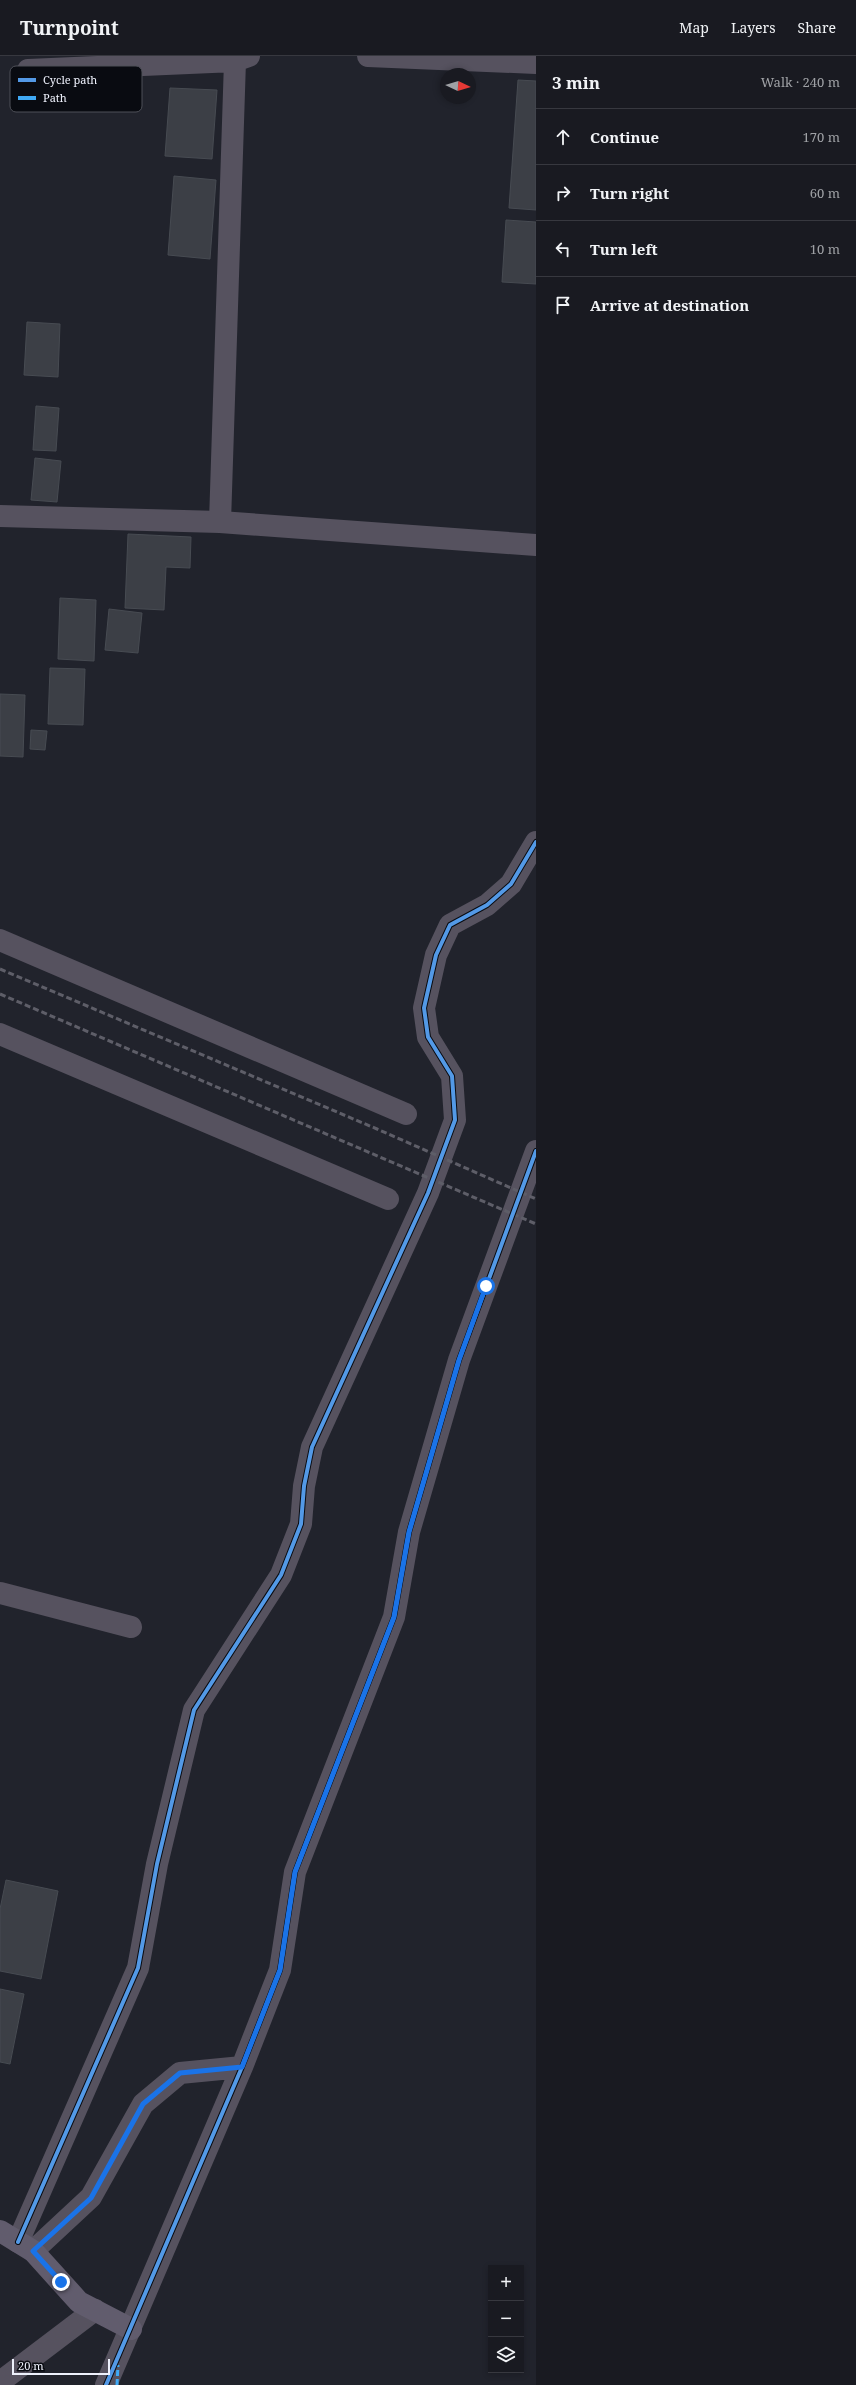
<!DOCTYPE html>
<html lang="en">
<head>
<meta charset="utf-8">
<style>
	:root { --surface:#191a21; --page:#26272e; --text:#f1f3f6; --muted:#9fa1a5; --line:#37383f }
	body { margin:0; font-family:"Noto Serif",serif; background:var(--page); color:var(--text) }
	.controls { position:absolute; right:12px; bottom:12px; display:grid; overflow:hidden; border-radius:0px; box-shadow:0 2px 6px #0003 }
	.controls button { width:36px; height:36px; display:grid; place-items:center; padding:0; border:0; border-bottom:1px solid var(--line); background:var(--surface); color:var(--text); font:20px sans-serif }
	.compass { position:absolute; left:440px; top:12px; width:36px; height:36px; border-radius:50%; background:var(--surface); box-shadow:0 2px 6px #0003; rotate:94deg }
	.scale { position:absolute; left:12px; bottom:10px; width:98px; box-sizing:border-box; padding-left:4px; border:2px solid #eef1fc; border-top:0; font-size:11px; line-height:14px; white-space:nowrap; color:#eef1fc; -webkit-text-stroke:3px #090b11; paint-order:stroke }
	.stop { position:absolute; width:12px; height:12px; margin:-9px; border:3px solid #1a73e8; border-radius:50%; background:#fff }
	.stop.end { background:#1a73e8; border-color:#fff; box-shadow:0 1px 4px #0008 }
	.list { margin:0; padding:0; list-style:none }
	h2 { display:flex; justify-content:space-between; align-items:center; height:52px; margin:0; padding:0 16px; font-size:17px }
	h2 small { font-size:13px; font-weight:400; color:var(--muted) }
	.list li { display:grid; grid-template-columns:26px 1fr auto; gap:12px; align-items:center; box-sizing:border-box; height:56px; padding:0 16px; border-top:1px solid var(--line) }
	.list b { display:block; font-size:15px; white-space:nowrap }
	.list em { font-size:13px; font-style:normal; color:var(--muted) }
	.icon { flex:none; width:22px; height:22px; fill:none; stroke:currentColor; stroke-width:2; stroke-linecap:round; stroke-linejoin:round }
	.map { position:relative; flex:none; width:536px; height:2329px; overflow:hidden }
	header { display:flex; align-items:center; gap:24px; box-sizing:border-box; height:56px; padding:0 20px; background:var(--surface); border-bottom:1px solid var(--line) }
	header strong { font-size:19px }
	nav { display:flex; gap:22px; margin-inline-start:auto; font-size:14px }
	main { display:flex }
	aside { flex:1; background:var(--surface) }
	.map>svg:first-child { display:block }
	.building { fill:#3c3f46; stroke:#474b52 }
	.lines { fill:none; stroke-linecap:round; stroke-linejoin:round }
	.street { stroke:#56525f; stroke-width:22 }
	.secondary { stroke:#615c6d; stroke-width:22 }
	.rail { stroke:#5e5e68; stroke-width:3; stroke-dasharray:6 3; stroke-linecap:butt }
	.quiet { stroke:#3fa9f5; stroke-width:3; stroke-dasharray:6 3; stroke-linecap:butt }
	.cycleway-casing { stroke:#090b11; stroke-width:6 }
	.cycleway { stroke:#5399e6; stroke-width:4 }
	.route { stroke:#1a73e8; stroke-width:5 }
	.key { fill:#090b11; stroke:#4e5058; stroke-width:1 }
	.key-label { font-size:11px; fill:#eef1fc }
</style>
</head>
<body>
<header>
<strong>Turnpoint</strong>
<nav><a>Map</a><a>Layers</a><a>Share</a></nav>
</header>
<main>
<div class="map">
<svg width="536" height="2329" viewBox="0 0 536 2329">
	<rect width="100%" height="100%" fill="#21232c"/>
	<path class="building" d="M518 24 536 25V154L509 152Z
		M170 32 217 34 212 103 165 100Z
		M174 120 216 124 210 203 168 199Z
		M506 164 536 166V228L502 226Z
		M27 266 60 268 58 321 24 319Z
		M36 350 59 352 56 395 33 394Z
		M35 402 61 405 57 446 31 444Z
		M128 478 191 481 190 512 166 511 164 554 125 552Z
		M60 542 96 544 94 605 58 603Z
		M109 553 142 557 138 597 105 594Z
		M50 612 85 613 83 669 48 668Z
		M0 638 25 639 23 701 0 700Z
		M31 674 47 675 45 694 30 693Z
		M6 1824 58 1835 41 1923 0 1915V1853Z
		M0 1933 24 1938 10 2008 0 2006Z"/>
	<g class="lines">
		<path class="street" d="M368 0 536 7
			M28 14 235 5
			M0 460 220 466 536 489
			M220 466 235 5 249 0
			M0 884 406 1058
			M0 978 388 1143
			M0 1537 131 1571
			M18 2186 138 1912 157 1808 194 1654 281 1519 301 1468 304 1430 312 1391 428 1137 455 1064 452 1020 428 981 424 952 436 899 450 869 487 849 511 828 536 786
			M33 2195 91 2141 143 2048 180 2017 242 2011
			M0 2326 95 2254
			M106 2329 242 2011 280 1914 295 1816 394 1561 409 1476 459 1304 536 1095"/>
		<path class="secondary" d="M0 2175 33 2195 79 2246 131 2273"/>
		<path class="rail" d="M0 913 377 1073 536 1143
			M0 938 536 1168"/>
		<path class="quiet" d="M117 2329 118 2309"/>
		<defs>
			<path id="cycleway" d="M18 2186 138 1912 157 1808 194 1654 281 1519 301 1468 304 1430 312 1391 428 1137 455 1064 452 1020 428 981 424 952 436 899 450 869 487 849 511 828 536 786
				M106 2329 242 2011 280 1914 295 1816 394 1561 409 1476 459 1304 536 1095"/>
		</defs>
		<use href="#cycleway" class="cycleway-casing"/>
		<use href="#cycleway" class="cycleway"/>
	</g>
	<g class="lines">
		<path class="route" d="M61 2226 33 2195 91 2142 143 2048 180 2017 242 2011 280 1914 295 1816 394 1561 409 1476 459 1304 486 1230"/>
	</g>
	<rect x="10" y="10" width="132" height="46" rx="6" class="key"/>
	<rect x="18" y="22" width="18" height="4" fill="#5399e6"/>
	<rect x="18" y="40" width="18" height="4" fill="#3fa9f5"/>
	<g class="key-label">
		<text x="43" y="28">Cycle path</text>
		<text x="43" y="46">Path</text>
	</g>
</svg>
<div class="controls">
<button>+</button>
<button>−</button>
<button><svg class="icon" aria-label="layers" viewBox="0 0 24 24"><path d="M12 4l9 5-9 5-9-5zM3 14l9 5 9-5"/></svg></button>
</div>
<svg class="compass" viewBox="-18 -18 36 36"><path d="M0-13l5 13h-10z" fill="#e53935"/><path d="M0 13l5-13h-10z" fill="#9fa1a5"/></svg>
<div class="scale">20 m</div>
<div class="stop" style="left:486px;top:1230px"></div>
<div class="stop end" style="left:61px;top:2226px"></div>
</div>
<aside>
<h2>3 min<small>Walk · 240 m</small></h2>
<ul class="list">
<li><svg class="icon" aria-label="ahead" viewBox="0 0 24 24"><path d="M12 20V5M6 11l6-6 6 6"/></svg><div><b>Continue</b></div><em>170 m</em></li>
<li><svg class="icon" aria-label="right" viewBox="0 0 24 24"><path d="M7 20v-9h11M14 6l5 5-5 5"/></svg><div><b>Turn right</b></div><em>60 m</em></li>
<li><svg class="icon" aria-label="left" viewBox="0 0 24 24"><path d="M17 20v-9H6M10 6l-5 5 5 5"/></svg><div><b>Turn left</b></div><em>10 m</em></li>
<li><svg class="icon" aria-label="arrive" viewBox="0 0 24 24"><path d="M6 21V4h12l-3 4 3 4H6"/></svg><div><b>Arrive at destination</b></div></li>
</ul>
</aside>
</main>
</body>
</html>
